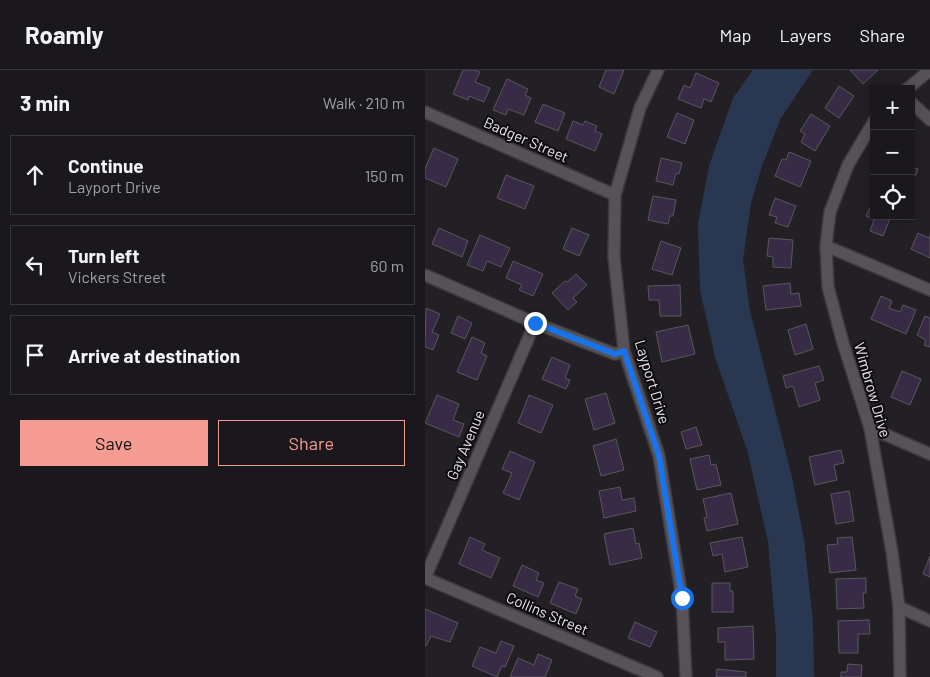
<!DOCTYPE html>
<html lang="en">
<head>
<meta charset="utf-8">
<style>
	:root { --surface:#1a181c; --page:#272529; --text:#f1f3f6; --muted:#9fa0a3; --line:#38373b; --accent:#f59c92 }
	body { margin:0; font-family:Barlow,sans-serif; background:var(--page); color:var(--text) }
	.controls { position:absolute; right:15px; top:15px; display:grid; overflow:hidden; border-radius:0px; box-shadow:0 2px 12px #0003 }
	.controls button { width:45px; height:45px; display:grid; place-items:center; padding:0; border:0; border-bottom:1px solid var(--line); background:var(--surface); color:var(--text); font:25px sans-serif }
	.stop { position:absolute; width:15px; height:15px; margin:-11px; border:4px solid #1a73e8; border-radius:50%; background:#fff }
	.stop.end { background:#1a73e8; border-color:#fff; box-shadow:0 1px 5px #0008 }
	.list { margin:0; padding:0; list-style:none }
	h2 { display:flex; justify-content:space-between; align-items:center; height:65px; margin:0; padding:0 20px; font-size:21px }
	h2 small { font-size:16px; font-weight:400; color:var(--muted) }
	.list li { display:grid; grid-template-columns:32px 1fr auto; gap:15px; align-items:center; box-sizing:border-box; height:80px; margin:0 10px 10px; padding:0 10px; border:1px solid var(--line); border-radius:0px }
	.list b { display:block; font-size:19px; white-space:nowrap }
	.list p { margin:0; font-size:16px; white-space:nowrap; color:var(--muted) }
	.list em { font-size:16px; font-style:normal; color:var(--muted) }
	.actions { display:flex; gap:10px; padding:15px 20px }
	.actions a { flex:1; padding:11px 0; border:1px solid var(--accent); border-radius:0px; text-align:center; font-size:18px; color:var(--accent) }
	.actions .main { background:var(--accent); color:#111 }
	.icon { flex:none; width:28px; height:28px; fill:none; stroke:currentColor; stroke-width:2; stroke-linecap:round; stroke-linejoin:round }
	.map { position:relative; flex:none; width:505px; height:607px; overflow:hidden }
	header { display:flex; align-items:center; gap:30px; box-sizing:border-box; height:70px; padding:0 25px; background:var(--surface); border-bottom:1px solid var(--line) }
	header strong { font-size:24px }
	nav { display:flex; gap:28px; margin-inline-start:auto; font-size:18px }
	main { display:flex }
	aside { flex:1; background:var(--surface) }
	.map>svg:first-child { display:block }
	.water { fill:#2a3751 }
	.building { fill:#372b45; stroke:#5a575d }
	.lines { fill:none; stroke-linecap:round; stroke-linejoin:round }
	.street-casing { stroke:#3d3a3e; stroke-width:14 }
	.street { stroke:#565258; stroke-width:11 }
	.route { stroke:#1a73e8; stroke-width:6 }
	.labels { text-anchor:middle; stroke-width:4; stroke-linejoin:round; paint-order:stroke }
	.street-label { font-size:15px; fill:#e9e6ea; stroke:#0c0a0d }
</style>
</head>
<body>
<header>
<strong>Roamly</strong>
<nav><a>Map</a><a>Layers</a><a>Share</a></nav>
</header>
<main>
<aside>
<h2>3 min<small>Walk · 210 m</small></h2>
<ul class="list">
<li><svg class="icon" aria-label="ahead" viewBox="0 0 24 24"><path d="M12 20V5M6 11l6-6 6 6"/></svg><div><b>Continue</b><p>Layport Drive</p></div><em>150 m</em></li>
<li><svg class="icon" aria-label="left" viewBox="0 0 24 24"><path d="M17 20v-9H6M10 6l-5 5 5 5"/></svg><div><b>Turn left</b><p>Vickers Street</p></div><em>60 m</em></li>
<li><svg class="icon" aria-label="arrive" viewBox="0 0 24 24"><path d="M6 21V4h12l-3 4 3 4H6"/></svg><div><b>Arrive at destination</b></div></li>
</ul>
<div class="actions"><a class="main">Save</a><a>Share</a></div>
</aside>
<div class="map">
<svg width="505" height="607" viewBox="0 0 505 607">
	<rect width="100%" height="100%" fill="#232025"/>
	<path class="water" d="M328 0H388L356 48 337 96 326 133 318 190 325 241 367 407 379 470 388 552 389 607H351V566L343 472 323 383 290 287 275 220 273 154 284 96 308 28Z"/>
	<path class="building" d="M38 0H50L55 2 50 12 65 18 59 32 44 26 43 30 28 24Z
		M181 0H199L189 24 174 17Z
		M425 0H453L438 14Z
		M271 3 294 13 286 32 279 29 276 38 253 29 259 15 265 18Z
		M82 9 103 19 100 25 106 28 99 45 83 39 81 45 68 40Z
		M414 16 429 26 414 48 400 38Z
		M118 34 140 43 133 61 110 52Z
		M252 43 269 50 260 74 242 67Z
		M386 44 405 56 390 81 376 72 380 64 375 61Z
		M148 51 158 55 160 51 172 56 170 61 177 64 170 81 141 69Z
		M9 78 33 89 21 117 0 108V99Z
		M364 82 386 91 375 117 350 106 357 89 361 90Z
		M236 88 257 93 254 104 251 103 248 115 231 111Z
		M486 90 490 91 487 97 493 99 489 109 486 108Z
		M81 105 109 116 100 139 72 128Z
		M228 126 251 130 248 146H245L243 154 223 150Z
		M350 128 371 136 363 157 350 153 352 147 344 145Z
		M447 134H449V146H466L458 166 445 161 449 150 441 146Z
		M14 158 43 171 37 187 7 174Z
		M147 158 164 165 154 186 138 179Z
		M493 163 504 168 505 165V188L486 179Z
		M55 165 85 178 76 197 62 191 58 201 42 195Z
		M344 168 368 170 366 198 348 197V187L342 186Z
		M236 171 256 178 247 205 227 199Z
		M88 191 118 204 108 226 94 220 97 215 81 208Z
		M151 204 162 215 148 228 152 232 143 240 127 223 140 211 142 212Z
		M365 213 366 224 374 223 376 236 341 240 338 216Z
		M255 215 256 246H235L234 230H224L223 216Z
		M456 226 467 231 464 238 475 242 478 235 491 240 481 264 446 249Z
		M1 238 15 244 7 262 14 265 8 280 0 277Z
		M33 246 47 253 40 269 26 263Z
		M500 246 505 248V277L499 275 501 270 492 265Z
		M381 254 388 279 370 285 363 260Z
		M263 255 270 284 237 292 231 262Z
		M47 267 60 273 56 283 62 286 52 310 32 302Z
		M127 287 145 295 140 308 145 310 141 319 117 309Z
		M394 296 399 310 390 313 395 330 374 337 368 316 361 318 358 306Z
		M477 301 496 309 485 335 466 327Z
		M181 323 190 353 169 360 160 329Z
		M12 325 34 334 28 350 39 354 34 367 0 353Z
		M104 325 128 335 116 363 93 353Z
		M271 357 277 375 261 379 256 362Z
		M191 369 199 400 176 406 168 376Z
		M416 380 419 393 409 395 412 410 390 415 384 387Z
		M85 381 110 392 94 430 78 423 87 403 77 399Z
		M284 385 286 395 291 394 296 415 272 420 265 389Z
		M195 417 197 430 209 428 211 441 179 448 174 421Z
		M424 421 429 451 411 454 406 424Z
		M306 423 313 454 282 461 279 448 282 447 278 429Z
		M208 458 211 474 214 473 217 488 185 495 179 464Z
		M45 467 60 474 57 480 75 488 66 508 34 494Z
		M317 467 323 497 300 502 297 484 288 486 285 473Z
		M427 467 431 500 405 503 402 475 413 474 412 468Z
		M505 486V507L498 504Z
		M97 495 114 503 111 510 119 513 113 527 88 516Z
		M441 508V523H438L439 538 412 539 411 509Z
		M134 512 153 519 150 526 157 529 151 544 125 533Z
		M287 513H305V521H308V542H287Z
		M0 539 33 553 25 572 6 566 1 576H0Z
		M444 550 445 564H433V583H414L413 551Z
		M210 552 232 562 225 577 203 568Z
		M328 556 329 589 300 590V572H293V558Z
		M76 571 89 576 80 597 77 596 72 607 47 596 55 577 71 583Z
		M113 584 127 590 120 607H85L93 588 109 595Z
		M423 594 437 595 436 607H416V602H422Z
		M292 599 321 602V607H291Z"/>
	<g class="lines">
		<defs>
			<path id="street" d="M233 0 215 38 190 125 189 187 199 281 234 386 257 528 261 607
				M482 19 505 0
				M486 32 505 50
				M0 42 190 125
				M449 51 423 95 405 142 401 176 403 217 418 273 445 358 467 482 474 537 475 607
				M401 176 505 220
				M0 205 110 253 190 284 199 281
				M445 358 505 384
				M0 508 110 253
				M0 508 232 607
				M474 537 505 551"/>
		</defs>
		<use href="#street" class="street-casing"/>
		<use href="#street" class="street"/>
	</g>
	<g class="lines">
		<path class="route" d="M110 253 190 284 199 281 234 386 257 528"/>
	</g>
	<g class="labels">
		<g class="street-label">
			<text transform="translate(101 70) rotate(24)" y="5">Badger Street</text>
			<text transform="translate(227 312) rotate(73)" y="5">Layport Drive</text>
			<text transform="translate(447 320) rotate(74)" y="5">Wimbrow Drive</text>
			<text transform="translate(41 375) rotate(-67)" y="5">Gay Avenue</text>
			<text transform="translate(122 544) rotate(23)" y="5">Collins Street</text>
		</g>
	</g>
</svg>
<div class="controls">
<button>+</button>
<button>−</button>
<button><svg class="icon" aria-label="locate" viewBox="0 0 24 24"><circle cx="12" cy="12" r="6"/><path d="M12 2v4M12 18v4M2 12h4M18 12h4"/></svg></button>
</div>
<div class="stop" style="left:257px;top:528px"></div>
<div class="stop end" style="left:110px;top:253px"></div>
</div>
</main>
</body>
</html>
